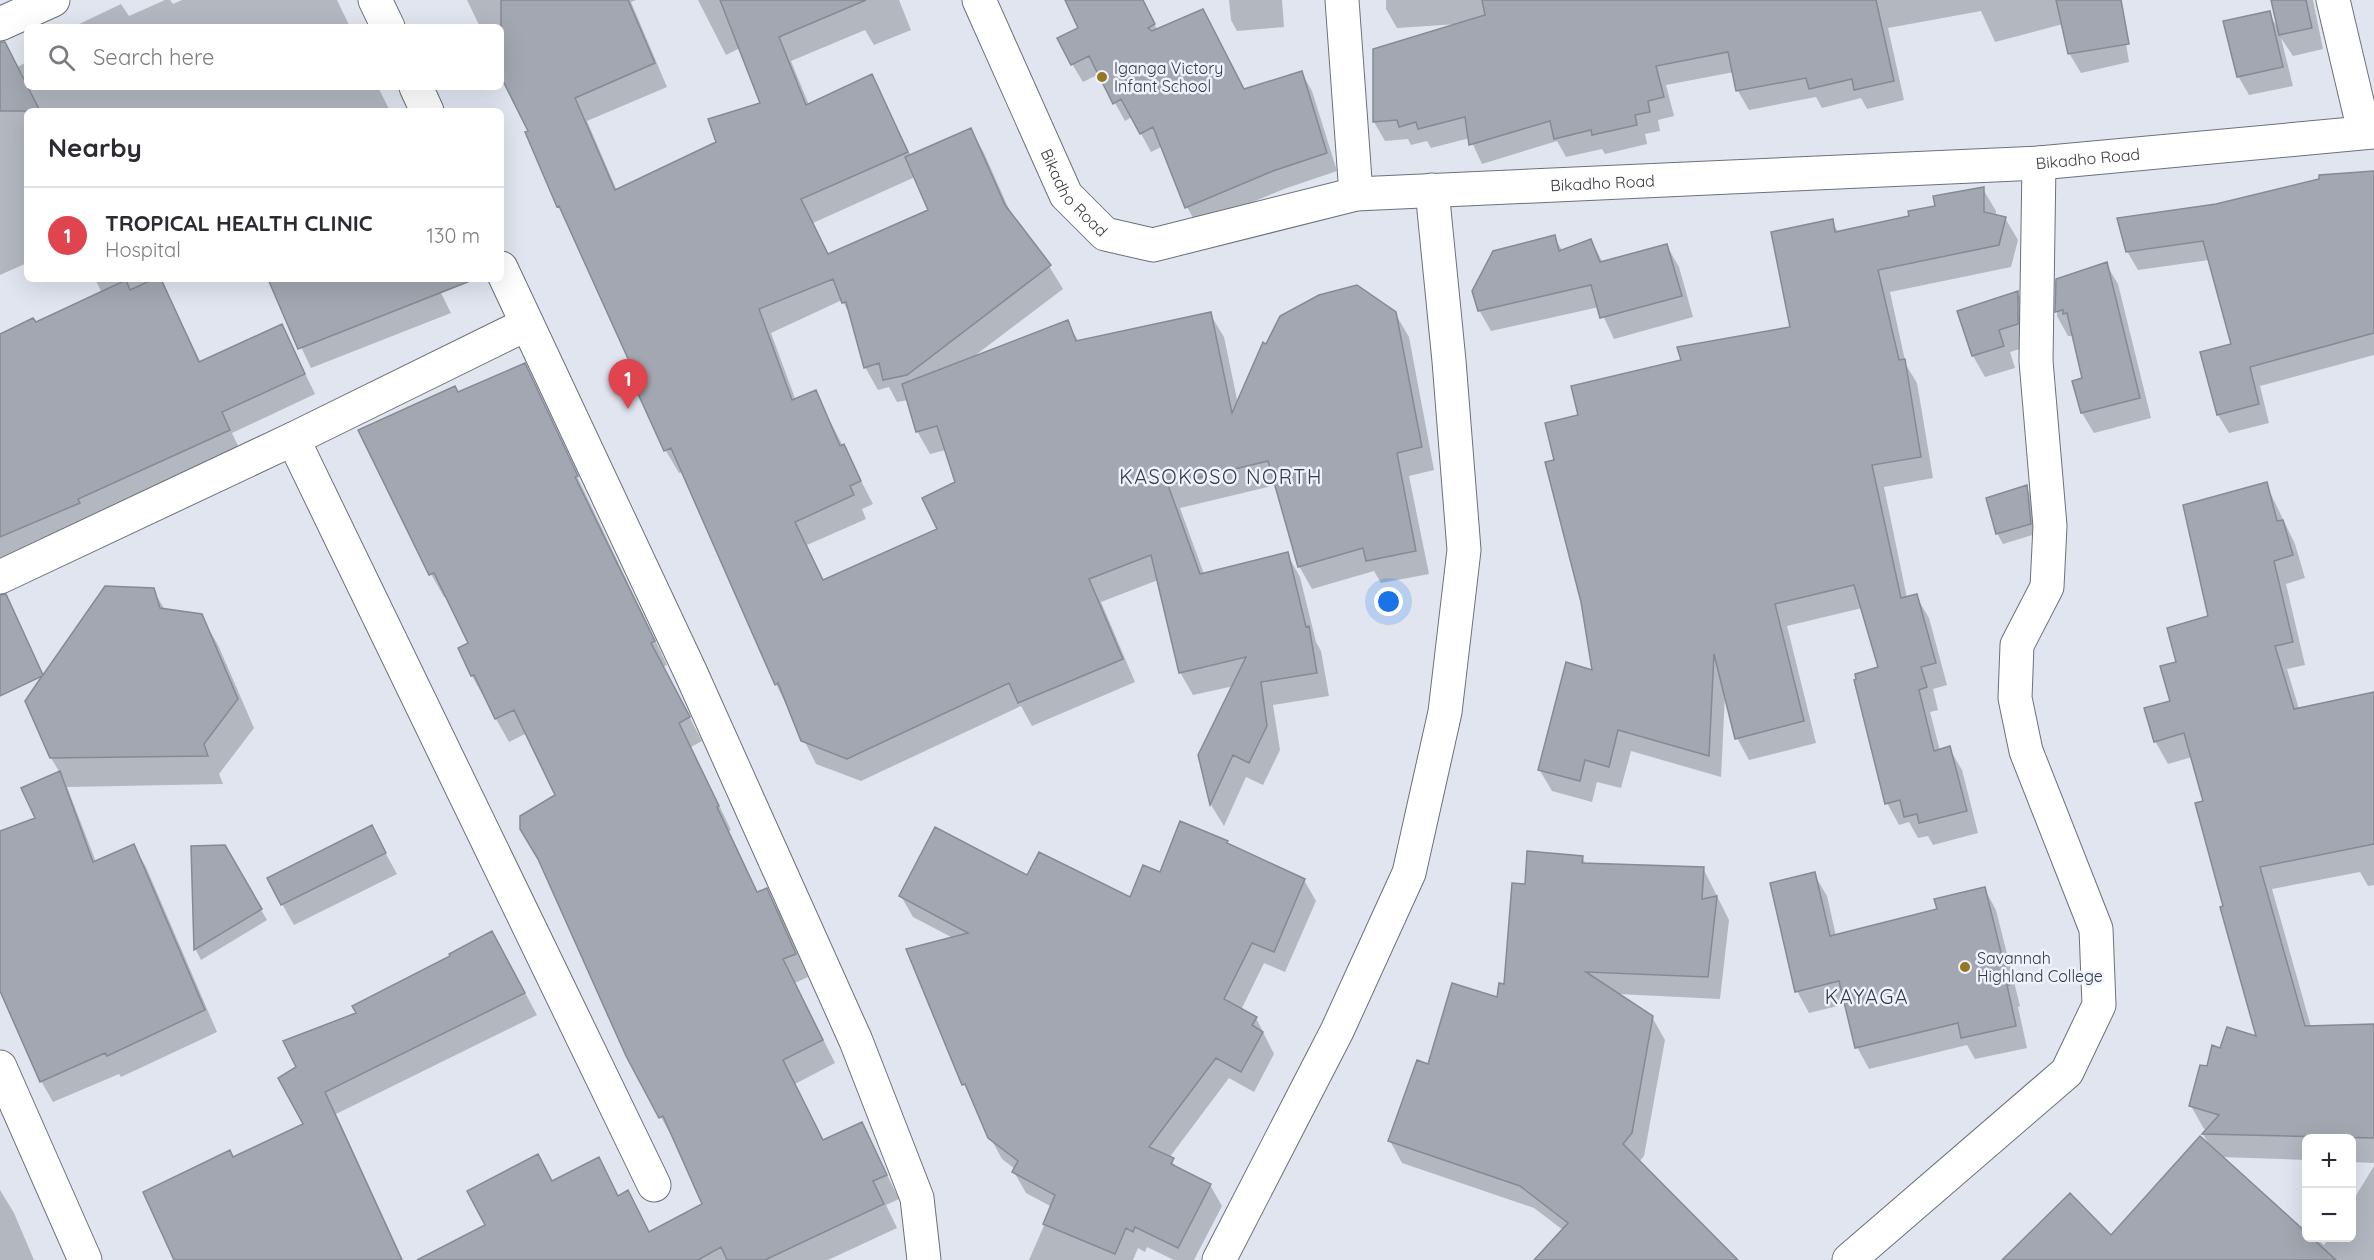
<!DOCTYPE html>
<html lang="en">
<head>
<meta charset="utf-8">
<style>
	:root { --surface:#fff; --page:#f2f2f3; --text:#2b2b33; --muted:#7c7c81; --line:#e1e1e2; --accent:#db2777 }
	body { margin:0; font-family:Quicksand,sans-serif; background:var(--page); color:var(--text) }
	.controls { position:absolute; right:18px; bottom:18px; display:grid; overflow:hidden; border-radius:9px; box-shadow:0 6px 24px #0002 }
	.controls button { width:54px; height:54px; display:grid; place-items:center; padding:0; border:0; border-bottom:2px solid var(--line); background:var(--surface); color:var(--text); font:30px sans-serif }
	.you { position:absolute; left:1389px; top:602px; width:21px; height:21px; margin:-15px; border:4px solid #fff; border-radius:50%; background:#1a73e8; box-shadow:0 0 0 9px #1a73e833 }
	.badge { display:grid; place-items:center; width:39px; height:39px; border-radius:50%; background:var(--accent); color:#fff; font-size:20px; font-weight:700 }
	.pin { position:absolute; translate:-50% -50px; filter:drop-shadow(0 2px 3px #0008) }
	.pin::after { content:''; position:absolute; top:32px; width:21px; height:18px; background:inherit; clip-path:polygon(0 0,100% 0,50% 100%) }
	.list { margin:0; padding:0; list-style:none }
	h2 { display:flex; justify-content:space-between; align-items:center; height:78px; margin:0; padding:0 24px; font-size:26px }
	h2 small { font-size:20px; font-weight:400; color:var(--muted) }
	.list li { display:grid; grid-template-columns:39px 1fr auto; gap:18px; align-items:center; box-sizing:border-box; height:96px; padding:0 24px; border-top:2px solid var(--line) }
	.list b { display:block; font-size:22px; white-space:nowrap }
	.list p { margin:0; font-size:20px; white-space:nowrap; color:var(--muted) }
	.list em { font-size:20px; font-style:normal; color:var(--muted) }
	.icon { flex:none; width:33px; height:33px; fill:none; stroke:currentColor; stroke-width:2; stroke-linecap:round; stroke-linejoin:round }
	.map { position:relative; flex:none; width:2374px; height:1260px; overflow:hidden }
	.search { position:absolute; background:var(--surface); box-shadow:0 6px 24px #0002; left:24px; top:24px; width:480px; height:66px; display:flex; align-items:center; gap:15px; box-sizing:border-box; padding:0 21px; border-radius:9px; color:var(--muted); font-size:22px }
	.panel { position:absolute; background:var(--surface); box-shadow:0 6px 24px #0002; left:24px; top:108px; width:480px; height:174px; border-radius:9px }
	.map>svg:first-child { display:block }
	.shadow { fill:#0003; fill-rule:evenodd }
	.building { fill:#a2a7b1; stroke:#858a94; stroke-width:1.5 }
	.lines { fill:none; stroke-linecap:round; stroke-linejoin:round }
	.minor-casing { stroke:#6c717a; stroke-width:35 }
	.minor { stroke:#fff; stroke-width:33 }
	.poi-dot { fill:#98761f; stroke:#edf2fd; stroke-width:2 }
	.labels { text-anchor:middle; stroke-width:5; stroke-linejoin:round; paint-order:stroke }
	.poi-label { font-size:16px; fill:#383a3f; stroke:#edf2fd; text-anchor:start }
	.street-label { font-size:16px; fill:#383a3f; stroke:#edf2fd }
	.quarter-label { font-size:20px; letter-spacing:1.5px; fill:#383a3f; stroke:#edf2fd }
</style>
</head>
<body>
<div class="map">
<svg width="2374" height="1260" viewBox="0 0 2374 1260">
	<rect width="100%" height="100%" fill="#e0e5f0"/>
	<path class="shadow" d="M165 0H170L173 4 182 0H337L350 27H73L121 4 129 16Z
		M467 0H636L631 2 667 87 587 121 617 191 719 142 762 104 740 48 726 55 698 0H899L911 30 874 45 865 30 791 61 809 105 872 76 911 156 971 130 984 153 1012 216 1049 266 1063 289 973 357 1067 322 1079 342 1210 314 1224 337 1238 404 1267 345 1395 313 1409 337 1434 470 1409 476 1429 574 1381 583 1374 571 1312 589 1299 566 1276 485 1180 508 1204 574 1287 554 1300 577 1316 642 1321 651 1329 696 1273 705 1280 750 1263 785 1246 777 1224 826 1211 805 1200 755 1234 686 1193 695 1180 672 1158 580 1101 602 1135 682 1032 726 1021 706 861 781 816 764 776 684 683 472 679 473 666 451 631 375 636 372 527 133 530 132 501 71V27H480ZM915 177 930 211 829 255 813 223ZM842 300 852 318 865 367 878 390 889 387 897 402 908 400 917 431 930 454 946 450 957 482 939 530 824 582 807 545 866 519 862 509 873 504 815 392 796 401 771 333Z
		M1067 0H1141L1158 31 1244 91 1302 73 1312 91 1337 171 1284 189 1197 225 1187 207 1163 146 1151 152 1132 117 1125 121 1099 74 1083 82 1072 64 1080 29Z
		M1229 0H1282L1284 27 1237 31 1231 20Z
		M1386 0H2119L2129 62 2081 73 2069 53 2063 24 1995 42 1981 11 1888 28 1904 100 1867 109 1861 98 1822 108 1816 97 1749 110 1738 91 1734 72 1666 85 1674 116 1658 120 1660 131 1645 134 1647 144 1605 154 1602 149 1566 157 1557 141 1482 164 1470 138 1431 148 1427 141 1411 145 1408 139 1385 141 1374 122 1375 51 1458 24 1397 28 1386 9Z
		M2273 0H2313L2323 49 2293 56 2281 38 2293 86 2249 95 2238 76 2269 13 2278 29Z
		M27 62V87H378L390 111H27V263L0 275V76Z
		M2374 172V355L2260 386 2269 423 2229 433 2218 415 2232 346 2209 260 2138 270 2127 251 2216 206Z
		M1983 189 1996 211V216L2005 218 2018 240 2011 267 1890 292 1906 365 1917 383 1933 478 1884 487 1907 598 1916 596 1929 618 1947 685 1933 689 1938 710 1930 712 1940 751 1949 748 1962 770 1978 833 1933 845 1928 836 1918 838 1909 822 1899 825 1887 803 1880 668 1862 608 1787 626 1816 743 1749 760 1737 738 1725 695 1721 777 1631 751 1621 788 1597 782 1592 802 1552 791 1539 769 1594 672 1555 461 1580 417 1683 361 1792 328 1832 221 1838 232 1911 218Z
		M1554 237 1562 250 1591 240 1603 263 1667 246 1679 267 1693 317 1614 339 1599 307 1491 331 1479 310Z
		M2106 264 2118 284 2151 418 2094 433 2082 413 2084 379 2073 336H2068L2057 316V280Z
		M95 279H161L201 363 282 326 315 394 232 433 240 450 0 566V336L35 324 102 293Z
		M269 279H445L436 283 451 313 311 368Z
		M2018 293 2030 314 2029 346 2010 352 2015 368 1985 377 1973 356 1959 312Z
		M524 365 667 665 663 667 702 741 691 747 731 830 729 831 758 893 766 890 780 913 808 977 795 983 835 1063 795 1084 824 1142 862 1124 899 1199 886 1205 897 1228 828 1260H421L487 1225 553 1183 598 1159 619 1197 628 1192 650 1233 704 1205 674 1141 628 1056 557 796 527 733 509 742 496 719 472 676 470 644 447 596 444 597 431 574 458 393Z
		M2266 484 2295 544 2305 578 2286 584 2305 665 2287 669 2299 709 2374 694V885L2368 886 2360 872 2272 889 2311 1027 2374 1025V1163L2352 1162V1138H2306V1160L2220 1157 2301 1230 2303 1228 2306 1230V1238H2315L2324 1245 2329 1238H2352V1202L2374 1166V1260H2004L2111 1238 2211 1148 2203 1134 2208 1130 2204 1129 2191 1106 2208 1068 2221 1050 2258 1038 2225 907 2205 802 2192 757 2168 764 2155 741 2172 702 2177 663 2210 617Z
		M2026 487 2032 497 2036 534 2003 544 1997 533Z
		M153 590 165 610 201 616 218 645 254 728 219 774 223 784 67 787 96 862 134 846 146 867 217 1032 121 1077 119 1074 53 1102 41 1081 0 987V833L37 819 60 773 51 758Z
		M371 827 397 874 294 925 282 904Z
		M1227 842 1229 846 1304 880 1316 901 1285 972 1264 963 1241 1010 1256 1018 1274 1054 1254 1092 1229 1078 1169 1158 1178 1169 1210 1185 1222 1206 1194 1260H1174L1147 1247 1145 1252 1138 1248 1133 1260H1029L1052 1207 1026 1193 1014 1172 1015 1169 1002 1159 990 1137 964 1084 908 950 953 938 913 917 901 896 1028 877 1130 900 1161 874Z
		M224 846 267 920 201 960 196 950 193 847Z
		M1582 857 1586 864 1703 868 1729 920 1720 999 1618 994 1652 1017 1665 1040 1644 1156 1639 1162 1734 1260H1544L1563 1230 1534 1208 1402 1163 1390 1141 1429 1066 1498 999 1506 986 1526 886Z
		M1814 874 1827 896 1836 936 1938 910 1984 888 1996 910 2020 1006 2018 1007 2027 1048 1975 1059 1967 1045 1869 1069 1857 1047 1846 1004 1809 1013 1797 991Z
		M505 955 537 1015 336 1114 403 1260H189L234 1158 305 1125 280 1078Z
		M0 1190 14 1213 34 1260H0Z"/>
	<path class="building" d="M501 0H628L655 63 575 98 615 190 716 142 708 119 760 103 720 0H866L779 37 806 105 872 74 908 152 801 199 828 254 928 210 905 157 971 128 1005 205 1051 265 907 375 883 380 879 363 864 368 846 302 842 303 833 279 759 309 792 400 816 390 840 446 844 444 861 481 850 486 854 495 795 522 823 580 937 529 922 498 955 482 937 426 916 432 902 384 1068 320 1076 341 1211 312 1232 413 1263 342 1266 344 1280 316 1319 295 1357 285 1396 312 1422 447 1397 453 1416 551 1366 561 1363 548 1298 567 1268 461 1168 485 1200 574 1288 552 1306 627 1309 626 1317 673 1261 682 1267 726 1249 763 1233 755 1210 805 1198 755 1246 657 1179 673 1151 555 1089 579 1123 659 1018 703 1009 683 847 759 801 741 778 683 775 685 671 448 664 451 629 374 634 372 559 206 557 207 525 132 528 131 501 77Z
		M1065 0H1143L1155 24 1148 28 1152 31 1203 9 1244 89 1302 71 1327 153 1273 171 1185 208 1153 127 1140 134 1121 99 1113 104 1089 56 1071 65 1057 38 1078 28Z
		M1482 0H1876L1894 81 1854 90 1852 79 1809 89 1806 78 1736 91 1728 52 1656 66 1664 97 1648 101 1650 112 1635 115 1637 125 1592 135 1591 130 1554 139 1550 121 1469 145 1465 117 1418 129 1416 122 1399 127 1397 120 1373 122V49L1485 15Z
		M2056 0H2121L2129 44 2068 54Z
		M2271 0H2306L2312 28 2279 35Z
		M2270 11 2283 67 2237 77 2223 21Z
		M0 42H5L40 111H0Z
		M2374 171V333L2250 367 2259 404 2217 415 2200 352 2231 344 2203 241 2126 252 2117 218 2216 204 2319 179V175Z
		M1984 187V212L2006 217 1999 245 1878 270 1899 360 1905 359 1921 457 1872 465 1901 598 1917 594 1936 663 1921 667 1927 687 1919 690 1934 751 1950 746 1967 811 1919 823 1917 814 1904 817 1900 800 1885 804 1854 680 1856 679 1855 674 1878 667 1854 585 1775 604 1804 721 1735 739 1714 654 1709 756 1618 730 1609 767 1585 760 1580 781 1538 770 1566 662 1592 670 1581 602 1545 462 1554 460 1545 423 1578 415 1571 386 1681 360 1677 347 1790 327 1771 232 1833 219 1835 232 1909 216 1908 211 1935 206 1933 196Z
		M1555 235 1559 251 1591 239 1600 262 1667 244 1682 296 1600 318 1591 285 1478 311 1472 291 1493 251Z
		M2107 262 2140 398 2081 413 2072 381 2082 378 2067 313 2063 314V310L2055 312 2056 279Z
		M154 279H161L199 362 282 324 305 374 222 412 230 430 78 499 80 503 0 537V334L33 318 36 322 126 280 130 290Z
		M268 279H469L470 281 298 349Z
		M2018 291V324L1999 330 2004 346 1972 356 1957 311Z
		M525 363 578 476 575 477 655 641 651 643 690 717 679 723 719 806 717 807 757 892 767 888 796 954 783 959 823 1040 783 1060 823 1140 862 1122 887 1175 873 1181 884 1204 765 1260H727L721 1247 698 1260H417L485 1225 467 1191 538 1154 552 1181 599 1157 618 1196 628 1190 649 1232 702 1204 663 1116 659 1118 626 1056 538 859 520 829V816L555 795 514 710 495 719 474 675 471 676 458 648 468 643 434 573 429 575 358 430 455 386 458 392Z
		M2267 482 2277 521 2283 520 2293 555 2274 561 2293 642 2275 646 2294 709 2374 692V844L2260 867 2305 1026 2374 1024V1138L2202 1134 2219 1115 2189 1106 2200 1065 2207 1066 2212 1045 2220 1048 2227 1027 2256 1036 2220 907 2223 906 2195 803 2203 801 2184 733 2154 742 2144 708 2170 701 2160 666 2176 662 2167 628 2208 616 2183 505Z
		M2027 485 2031 524 1996 534 1986 498Z
		M105 586 154 588 160 608 202 614 238 699 204 744 208 756 50 758 25 701 42 676 0 696V595L6 594 43 675Z
		M60 771 93 862 134 844 205 1010 107 1056 105 1053 40 1082 0 991V831L35 818 21 788Z
		M1180 821 1228 841 1227 843 1305 879 1274 952 1252 943 1224 999 1257 1017 1252 1025 1263 1032 1241 1072 1216 1058 1149 1147 1174 1158 1171 1164 1211 1184 1178 1248 1135 1227 1133 1232 1126 1228 1115 1254 1043 1224 1055 1195 1012 1172 1018 1161 988 1138 965 1084 962 1085 906 949 968 933 899 896 935 827 1027 875 1039 852 1130 897 1143 865 1160 872Z
		M372 825 386 853 281 905 267 878Z
		M225 845 262 909 194 950 191 846Z
		M1527 851 1583 856 1582 863 1704 867 1702 899 1717 896 1708 977 1586 972 1653 1016 1632 1133 1623 1144 1738 1260H1534L1568 1223 1520 1186 1388 1141 1417 1060 1428 1064 1452 983 1497 997 1499 983 1504 984 1512 883 1525 884Z
		M1815 872 1830 936 1937 909 1934 899 1985 887 2009 985H2007L2016 1026 1961 1038 1958 1023 1855 1048 1839 981 1795 992 1770 883Z
		M492 931 525 993 325 1092 402 1260H174L143 1192 230 1150 233 1157 303 1124 278 1078 296 1067 283 1041 356 1013 352 1006 450 956 449 954Z
		M2200 1136 2307 1233V1238H2312L2336 1260H2002L2070 1193 2111 1235Z"/>
	<g class="lines">
		<defs>
			<g id="minor">
				<path d="M375 0 388 27"/>
				<path id="s1" d="M979 0 1066 195 1105 234 1153 245 1356 194 2039 163 2374 132"/>
				<path d="M1342 0 1356 194"/>
				<path d="M2333 0 2364 131"/>
				<path d="M0 24 53 0"/>
				<path d="M416 87 427 111"/>
				<path d="M501 268 690 671 856 1041 917 1198 924 1260"/>
				<path d="M293 439 654 1185"/>
				<path d="M0 577 293 439 527 324"/>
				<path d="M0 1067 85 1260"/>
				<path d="M1219 1260 1337 1031 1409 873 1445 712 1464 550 1449 361 1432 190"/>
				<path d="M1849 1260 2067 1072 2099 1005 2096 929 2026 751 2015 698 2017 645 2047 587 2050 526 2036 361 2039 163"/>
			</g>
		</defs>
		<use href="#minor" class="minor-casing"/>
		<use href="#minor" class="minor"/>
	</g>
	<g class="poi-dot">
		<circle cx="1102" cy="77" r="6"/>
		<circle cx="1965" cy="967" r="6"/>
	</g>
	<g class="labels">
		<g class="poi-label">
			<text x="1114" y="74">Iganga Victory<tspan x="1114" dy="18">Infant School</tspan></text>
			<text x="1977" y="964">Savannah<tspan x="1977" dy="18">Highland College</tspan></text>
		</g>
		<g class="street-label">
			<text dy="6" stroke="none"><textPath href="#s1" startOffset="1260">Bikadho Road</textPath></text>
			<text dy="6" stroke="none"><textPath href="#s1" startOffset="774">Bikadho Road</textPath></text>
			<text dy="6" stroke="none"><textPath href="#s1" startOffset="216">Bikadho Road</textPath></text>
		</g>
		<g class="quarter-label">
			<text x="1221" y="484">KASOKOSO NORTH</text>
			<text x="1867" y="1004">KAYAGA</text>
		</g>
	</g>
</svg>
<div class="controls">
<button>+</button>
<button>−</button>
</div>
<div class="you"></div>
<div class="pin badge" style="left:628px;top:409px;background:#e0444e">1</div>
<div class="search"><svg class="icon" aria-label="search" viewBox="0 0 24 24"><circle cx="10" cy="10" r="6"/><path d="M15 15l6 6"/></svg>Search here</div>
<section class="panel">
<h2>Nearby<small></small></h2>
<ul class="list">
<li><span class="badge" style="background:#e0444e">1</span><div><b>TROPICAL HEALTH CLINIC</b><p>Hospital</p></div><em>130 m</em></li>
</ul>
</section>
</div>
</body>
</html>
